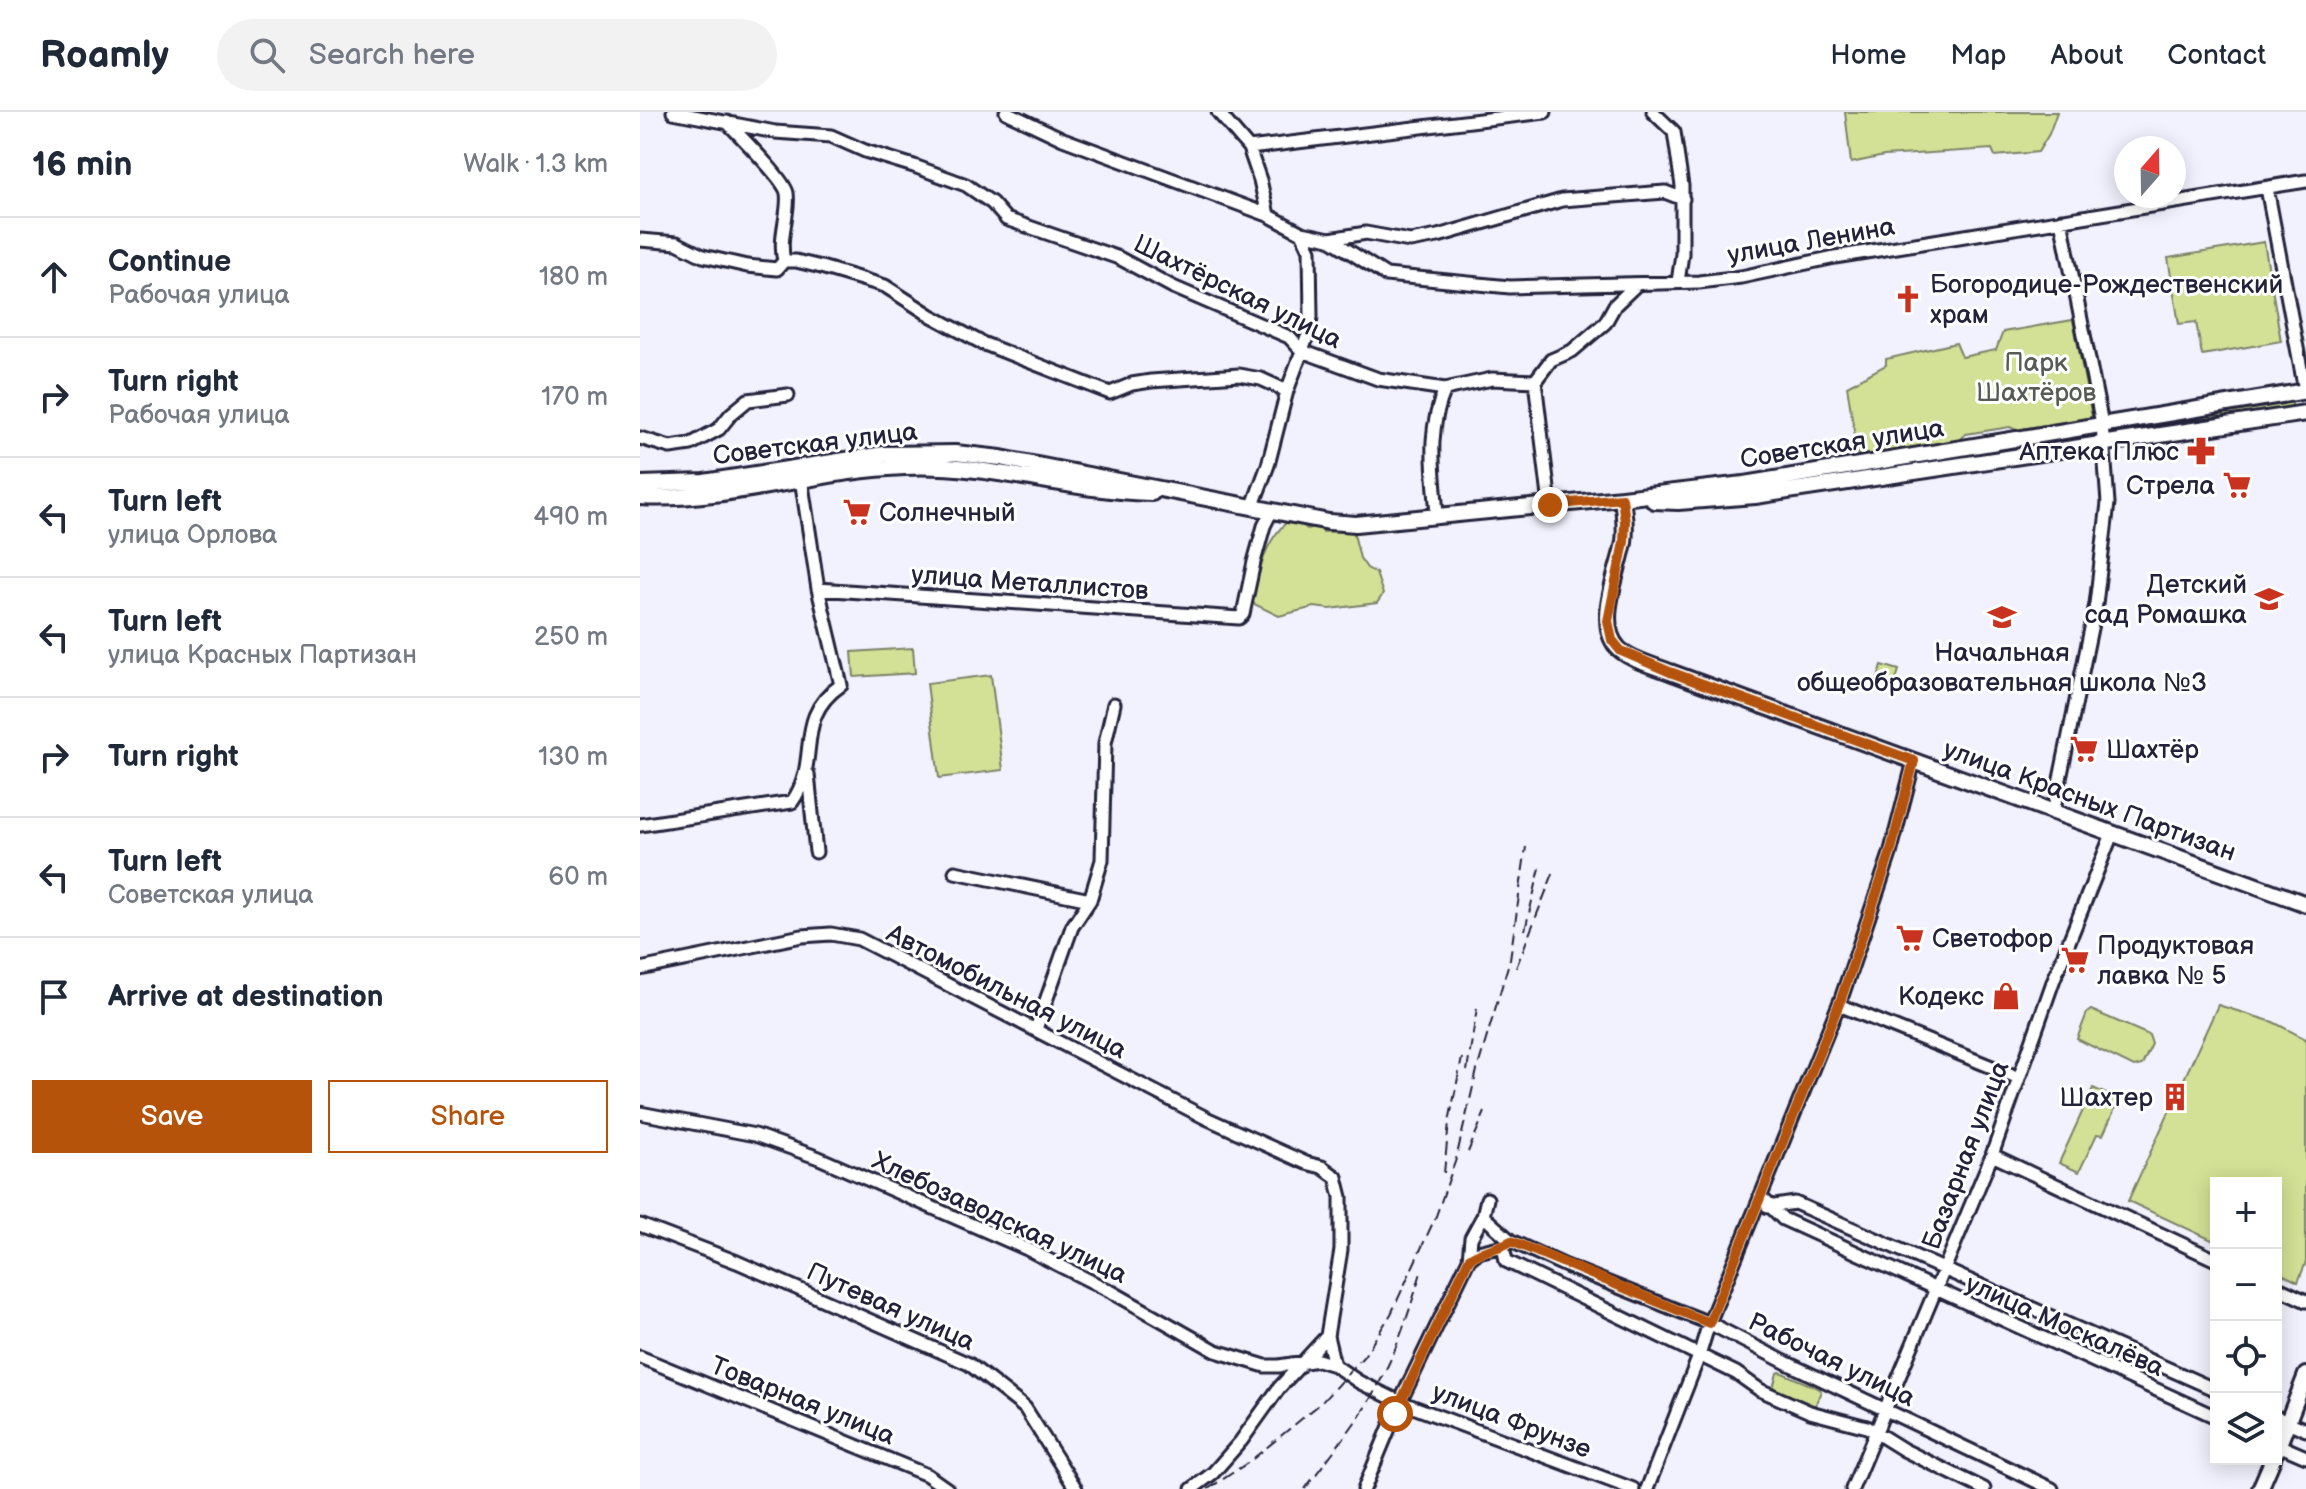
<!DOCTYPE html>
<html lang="en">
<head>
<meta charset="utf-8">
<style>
	:root { --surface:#fff; --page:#f2f2f3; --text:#1f2937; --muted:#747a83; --line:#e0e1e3; --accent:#b45309 }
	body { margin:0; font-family:"Balsamiq Sans",sans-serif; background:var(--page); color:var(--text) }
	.controls { position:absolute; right:24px; bottom:24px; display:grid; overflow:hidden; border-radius:0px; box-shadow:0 4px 20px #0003 }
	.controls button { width:72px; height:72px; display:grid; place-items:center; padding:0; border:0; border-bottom:2px solid var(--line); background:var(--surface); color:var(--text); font:40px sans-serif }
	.compass { position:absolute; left:1474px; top:24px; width:72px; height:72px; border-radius:50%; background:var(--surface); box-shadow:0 4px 20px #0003; rotate:20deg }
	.stop { position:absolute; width:24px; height:24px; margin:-18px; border:6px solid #b45309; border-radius:50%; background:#fff }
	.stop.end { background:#b45309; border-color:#fff; box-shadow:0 2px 8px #0008 }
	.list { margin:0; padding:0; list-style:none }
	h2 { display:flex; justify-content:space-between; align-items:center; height:104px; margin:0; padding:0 32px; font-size:34px }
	h2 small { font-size:26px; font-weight:400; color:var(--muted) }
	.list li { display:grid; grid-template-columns:52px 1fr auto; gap:24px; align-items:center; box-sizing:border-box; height:120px; padding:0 32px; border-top:2px solid var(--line) }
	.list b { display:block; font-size:30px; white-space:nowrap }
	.list p { margin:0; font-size:26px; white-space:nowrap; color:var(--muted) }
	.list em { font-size:26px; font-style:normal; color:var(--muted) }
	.actions { display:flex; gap:16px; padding:24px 32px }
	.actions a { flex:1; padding:18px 0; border:2px solid var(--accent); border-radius:0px; text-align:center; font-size:28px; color:var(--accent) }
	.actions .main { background:var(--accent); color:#fff }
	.icon { flex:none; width:44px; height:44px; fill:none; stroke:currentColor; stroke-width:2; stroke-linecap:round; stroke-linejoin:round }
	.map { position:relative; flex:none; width:1666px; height:1377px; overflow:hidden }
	header { display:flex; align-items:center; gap:48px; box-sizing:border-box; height:112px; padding:0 40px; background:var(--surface); border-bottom:2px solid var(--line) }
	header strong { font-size:38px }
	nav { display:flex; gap:44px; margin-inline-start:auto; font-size:28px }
	.search { width:560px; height:72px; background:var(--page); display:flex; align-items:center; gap:20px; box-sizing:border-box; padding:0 28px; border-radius:44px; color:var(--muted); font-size:30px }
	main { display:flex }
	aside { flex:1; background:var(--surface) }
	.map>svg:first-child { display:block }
	.green { fill:#d2e195; stroke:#7a8268; stroke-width:2 }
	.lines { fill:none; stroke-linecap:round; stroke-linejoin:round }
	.minor-casing { stroke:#22223b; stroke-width:17 }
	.major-casing { stroke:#22223b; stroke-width:20 }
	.minor { stroke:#fff; stroke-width:11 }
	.major { stroke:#fff; stroke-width:14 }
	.rail { stroke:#22223b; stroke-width:2; stroke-dasharray:12 6; stroke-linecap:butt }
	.route { stroke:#b45309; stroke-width:10 }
	.labels { text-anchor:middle; stroke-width:6; stroke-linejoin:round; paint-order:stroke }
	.street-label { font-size:26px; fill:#22223b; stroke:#fff }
	.poi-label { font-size:26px; fill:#22223b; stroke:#fff; text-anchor:start }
	.park-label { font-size:26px; fill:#575b56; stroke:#fff }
</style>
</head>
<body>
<header>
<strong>Roamly</strong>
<div class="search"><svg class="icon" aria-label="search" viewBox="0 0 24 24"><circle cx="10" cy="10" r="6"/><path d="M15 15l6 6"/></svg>Search here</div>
<nav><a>Home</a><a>Map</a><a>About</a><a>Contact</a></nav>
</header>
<main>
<aside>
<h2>16 min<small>Walk · 1.3 km</small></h2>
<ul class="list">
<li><svg class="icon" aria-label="ahead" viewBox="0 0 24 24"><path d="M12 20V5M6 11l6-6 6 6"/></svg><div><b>Continue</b><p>Рабочая улица</p></div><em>180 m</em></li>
<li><svg class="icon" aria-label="right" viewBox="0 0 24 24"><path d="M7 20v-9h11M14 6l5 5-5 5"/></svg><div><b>Turn right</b><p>Рабочая улица</p></div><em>170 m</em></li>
<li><svg class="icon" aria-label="left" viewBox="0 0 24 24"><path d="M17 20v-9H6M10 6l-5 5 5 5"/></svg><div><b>Turn left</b><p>улица Орлова</p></div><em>490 m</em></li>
<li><svg class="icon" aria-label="left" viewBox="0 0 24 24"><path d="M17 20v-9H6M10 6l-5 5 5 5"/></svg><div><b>Turn left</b><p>улица Красных Партизан</p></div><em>250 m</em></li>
<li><svg class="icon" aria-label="right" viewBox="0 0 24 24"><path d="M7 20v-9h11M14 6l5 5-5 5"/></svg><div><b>Turn right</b></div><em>130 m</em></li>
<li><svg class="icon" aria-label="left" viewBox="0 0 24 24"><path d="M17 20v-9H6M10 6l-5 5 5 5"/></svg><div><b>Turn left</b><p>Советская улица</p></div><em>60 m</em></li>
<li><svg class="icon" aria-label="arrive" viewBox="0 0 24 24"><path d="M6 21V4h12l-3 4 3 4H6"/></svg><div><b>Arrive at destination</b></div></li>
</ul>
<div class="actions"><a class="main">Save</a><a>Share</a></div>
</aside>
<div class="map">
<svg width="1666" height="1377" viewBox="0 0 1666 1377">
	<rect width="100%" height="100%" fill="#f2f2fe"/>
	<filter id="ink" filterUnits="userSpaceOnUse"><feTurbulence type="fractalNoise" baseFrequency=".0125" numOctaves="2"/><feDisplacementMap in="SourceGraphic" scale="16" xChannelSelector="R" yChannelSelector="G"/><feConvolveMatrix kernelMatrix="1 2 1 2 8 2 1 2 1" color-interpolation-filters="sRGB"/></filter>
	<g filter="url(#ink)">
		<path class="green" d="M1205 0H1417L1409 22 1398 40 1355 44 1352 37 1244 44 1211 51Z
			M1624 130 1641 229 1562 243 1556 210 1539 212 1528 146Z
			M1433 208 1452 305 1376 318 1370 315 1326 322 1319 328 1218 344 1207 274 1246 253V247L1316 231 1322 245 1356 238 1363 220Z
			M1651 286 1653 299 1471 327 1469 316Z
			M1454 318 1456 329 1117 380V374Z
			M647 410H660L667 417 678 414 683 420 713 418 720 446 727 456 736 461 743 482 737 491 690 497 674 495 639 504 612 491C620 461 622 432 647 410Z
			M273 536 275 561 214 565 212 540Z
			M1242 553 1259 558 1254 574 1237 569Z
			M351 563 363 658 299 666 287 571Z
			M1578 893 1633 910 1666 927V1150L1658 1170 1636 1159V1071H1576V1130L1488 1089Z
			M1451 898 1509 923 1512 932 1502 953 1494 955 1437 927 1447 901Z
			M1453 976 1479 988 1463 1023 1457 1022 1439 1060 1419 1051Z
			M1140 1260 1180 1277 1181 1279 1175 1294 1133 1276 1137 1261Z"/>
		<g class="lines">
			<defs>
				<path id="minor" d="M33 0 135 20 191 24 225 39 274 54 326 73 352 91 366 107 479 146 533 175 649 225 662 239 738 267 805 277 852 267 895 269 910 393
					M366 0 423 27 628 103 662 121 690 127 726 121 770 129 798 124 922 88 1025 80 1043 87
					M578 0 609 36 905 0
					M1013 0 1034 20 1042 74V142L1038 170
					M87 10C99 23 144 67 147 81 150 101 138 124 144 149
					M609 36 620 68 628 103
					M1627 76 1664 273
					M690 127 746 163 870 175 1059 170 1101 165 1195 145 1666 69
					M0 128 37 131 63 144 107 154 137 157 144 149H156L181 155 245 174 290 203 342 231 470 281 492 272 511 269 599 263 621 267 647 279
					M895 269 911 248 932 239 965 211 975 193 996 173
					M0 326 30 335 51 332 79 317 91 302 108 288 148 283
					M612 396 628 353 647 279 668 223 671 205 670 138 662 121
					M797 404C794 356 786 322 805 277
					M178 477 599 506 603 502 614 450 624 414 631 400
					M168 662 176 740
					M1413 701 1456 492 1468 391 1462 312 1421 108
					M0 713 152 690C182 648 152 607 201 573L178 477 160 360
					M315 760 450 788
					M0 857 162 824 191 822 219 827 566 1006 666 1051 682 1055 696 1065 701 1085V1138L687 1224 694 1253 719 1270 760 1290 993 1377
					M1199 893 1379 966
					M396 917 432 815 450 788 462 748 465 631 474 592
					M0 1001 115 1023 179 1046 387 1137 472 1180 576 1239 625 1254H639L678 1248 694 1253
					M1352 1043 1576 1148
					M1120 1084 1143 1107 1576 1305
					M1128 1095 1155 1091 1576 1278
					M843 1104 847 1087
					M0 1113 97 1150 329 1252 385 1296 436 1377
					M863 1134 871 1129 926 1154 1069 1211 1147 1251 1412 1377
					M829 1147 831 1126 843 1104 871 1129
					M1636 1175 1666 1189
					M0 1245 287 1363 307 1377
					M1636 1305 1666 1318
					M1636 1332 1666 1345
					M552 1377 573 1361 601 1329 639 1276 687 1224
					M724 1377 760 1290 829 1147 838 1140 863 1134 866 1149 1096 1261 1120 1278 1170 1300 1227 1315 1264 1338 1344 1377
					M1007 1377 1059 1244 1069 1211 1201 887 1250 742 1274 649
					M1212 1377 1352 1043 1414 867 1472 722"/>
				<path id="major" d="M0 372 64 370 244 342 315 341 361 346 689 410 716 412 982 386 1104 372 1666 279
					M0 385C90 390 177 358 265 355 351 351 427 379 512 381
					M982 386C984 401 986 415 984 430 979 459 954 513 979 537 991 548 1015 554 1030 560L1666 792
					M1014 389 1038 390 1115 384 1666 301
					M1636 1340 1666 1263
					M1620 1377 1633 1347"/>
			</defs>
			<use href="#minor" class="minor-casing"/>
			<use href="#major" class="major-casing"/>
			<use href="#minor" class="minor"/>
			<use href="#major" class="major"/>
			<path class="rail" d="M885 818 900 756
				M876 856 914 759
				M827 959 837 896
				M828 1040 845 1000
				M804 1061 809 1010 822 946
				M568 1377 609 1350 681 1291 724 1244 751 1202 796 1104 816 1047 837 958 870 847 886 735
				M665 1377C689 1344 716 1313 736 1277 757 1239 770 1198 782 1157"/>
		</g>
	</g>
	<g class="lines" filter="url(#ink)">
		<path class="route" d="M755 1302 829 1147C842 1137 857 1138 871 1129L1069 1211 1201 887 1250 742 1274 649 1030 560 981 539 972 528 968 509 984 430 985 410 982 386 910 393"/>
	</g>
	<defs>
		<symbol id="church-bare" viewBox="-9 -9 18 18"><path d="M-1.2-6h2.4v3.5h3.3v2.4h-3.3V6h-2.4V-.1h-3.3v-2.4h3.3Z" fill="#c8321e" stroke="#fff" stroke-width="2.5" paint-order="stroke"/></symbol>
		<symbol id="pharmacy-bare" viewBox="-9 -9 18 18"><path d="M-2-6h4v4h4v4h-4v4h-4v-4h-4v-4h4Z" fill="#c8321e" stroke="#fff" stroke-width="2.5" paint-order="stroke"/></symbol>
		<symbol id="supermarket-bare" viewBox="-9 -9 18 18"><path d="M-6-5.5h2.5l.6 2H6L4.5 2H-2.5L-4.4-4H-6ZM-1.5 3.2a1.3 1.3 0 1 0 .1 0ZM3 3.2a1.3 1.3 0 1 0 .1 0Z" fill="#c8321e" stroke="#fff" stroke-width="2.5" paint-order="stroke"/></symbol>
		<symbol id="school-bare" viewBox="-9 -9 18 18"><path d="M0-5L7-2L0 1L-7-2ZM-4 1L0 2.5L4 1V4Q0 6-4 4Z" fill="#c8321e" stroke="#fff" stroke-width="2.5" paint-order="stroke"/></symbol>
		<symbol id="shop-bare" viewBox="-9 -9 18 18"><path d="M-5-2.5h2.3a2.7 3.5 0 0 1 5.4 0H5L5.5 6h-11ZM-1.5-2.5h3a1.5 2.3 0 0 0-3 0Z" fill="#c8321e" stroke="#fff" stroke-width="2.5" paint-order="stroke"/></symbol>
		<symbol id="building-bare" viewBox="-9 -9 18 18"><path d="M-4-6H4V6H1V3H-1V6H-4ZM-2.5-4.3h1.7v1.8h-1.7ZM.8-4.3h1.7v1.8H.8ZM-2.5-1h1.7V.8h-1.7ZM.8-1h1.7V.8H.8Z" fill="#c8321e" stroke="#fff" stroke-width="2.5" paint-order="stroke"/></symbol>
	</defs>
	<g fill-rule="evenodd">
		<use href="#church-bare" x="1248" y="167" width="40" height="40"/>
		<use href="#pharmacy-bare" x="1541" y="319" width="40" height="40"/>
		<use href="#supermarket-bare" x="1577" y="353" width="40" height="40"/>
		<use href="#supermarket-bare" x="197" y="380" width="40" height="40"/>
		<use href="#school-bare" x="1609" y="467" width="40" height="40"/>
		<use href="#school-bare" x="1342" y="485" width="40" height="40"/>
		<use href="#supermarket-bare" x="1424" y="617" width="40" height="40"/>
		<use href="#supermarket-bare" x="1250" y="806" width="40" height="40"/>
		<use href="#supermarket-bare" x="1415" y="828" width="40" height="40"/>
		<use href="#shop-bare" x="1346" y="864" width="40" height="40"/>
		<use href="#building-bare" x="1515" y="965" width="40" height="40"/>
	</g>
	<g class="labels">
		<g class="street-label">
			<text transform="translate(1171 128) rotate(-10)" y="9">улица Ленина</text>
			<text transform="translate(598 179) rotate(26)" y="9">Шахтёрская улица</text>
			<text transform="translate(175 331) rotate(-7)" y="9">Советская улица</text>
			<text transform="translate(1202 331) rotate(-9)" y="9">Советская улица</text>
			<text transform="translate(390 470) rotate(4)" y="9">улица Металлистов</text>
			<text transform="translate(1450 688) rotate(20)" y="9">улица Красных Партизан</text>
			<text transform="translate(367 879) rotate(27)" y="9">Автомобильная улица</text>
			<text transform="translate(1325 1043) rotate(-69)" y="9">Базарная улица</text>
			<text transform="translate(360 1105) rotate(25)" y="9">Хлебозаводская улица</text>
			<text transform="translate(251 1194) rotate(24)" y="9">Путевая улица</text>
			<text transform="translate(1425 1213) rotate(24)" y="9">улица Москалёва</text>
			<text transform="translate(1192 1247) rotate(26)" y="9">Рабочая улица</text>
			<text transform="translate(163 1288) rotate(22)" y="9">Товарная улица</text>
			<text transform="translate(872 1308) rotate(21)" y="9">улица Фрунзе</text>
		</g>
		<g class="poi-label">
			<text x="1290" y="181">Богородице-Рождественский<tspan x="1290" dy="30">храм</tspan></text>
			<text x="1539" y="348" text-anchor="end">Аптека Плюс</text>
			<text x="1575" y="382" text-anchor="end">Стрела</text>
			<text x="239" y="409">Солнечный</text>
			<text x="1607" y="481" text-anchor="end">Детский<tspan x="1607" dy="30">сад Ромашка</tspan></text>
			<text x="1362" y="549" text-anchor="middle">Начальная<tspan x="1362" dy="30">общеобразовательная школа №3</tspan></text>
			<text x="1466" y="646">Шахтёр</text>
			<text x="1292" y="835">Светофор</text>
			<text x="1457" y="842">Продуктовая<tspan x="1457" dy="30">лавка № 5</tspan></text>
			<text x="1344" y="893" text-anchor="end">Кодекс</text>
			<text x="1513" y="994" text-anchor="end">Шахтер</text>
		</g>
		<g class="park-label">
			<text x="1396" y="259">Парк<tspan x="1396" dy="30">Шахтёров</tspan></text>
		</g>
	</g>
</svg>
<div class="controls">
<button>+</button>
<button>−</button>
<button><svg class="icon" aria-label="locate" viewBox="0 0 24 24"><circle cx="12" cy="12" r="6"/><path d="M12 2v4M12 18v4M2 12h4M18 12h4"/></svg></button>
<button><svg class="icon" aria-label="layers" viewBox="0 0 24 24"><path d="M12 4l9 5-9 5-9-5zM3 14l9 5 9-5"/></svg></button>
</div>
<svg class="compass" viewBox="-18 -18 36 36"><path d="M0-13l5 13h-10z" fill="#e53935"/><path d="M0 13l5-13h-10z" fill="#747a83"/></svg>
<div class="stop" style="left:755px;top:1302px"></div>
<div class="stop end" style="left:910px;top:393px"></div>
</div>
</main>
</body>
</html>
